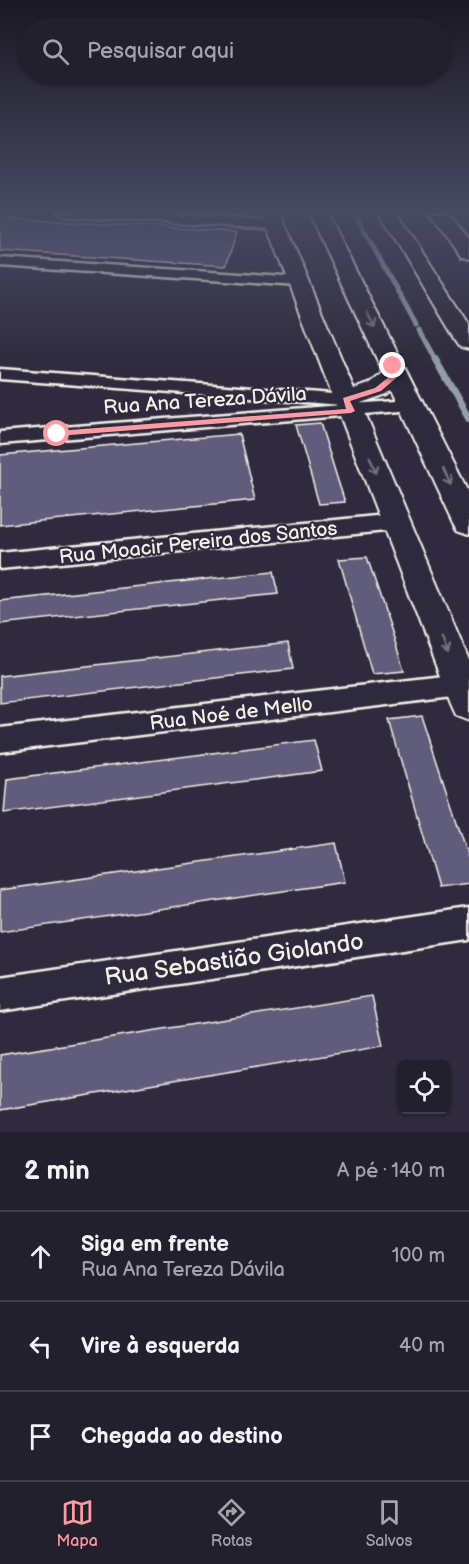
<!DOCTYPE html>
<html lang="pt">
<head>
<meta charset="utf-8">
<style>
	:root { --surface:#23202e; --page:#2f2d3a; --text:#f1f3f6; --muted:#a3a3aa; --line:#403e4a; --accent:#ff9aa2 }
	body { margin:0; font-family:"Balsamiq Sans",sans-serif; background:var(--page); color:var(--text) }
	.controls { position:absolute; right:18px; bottom:18px; display:grid; overflow:hidden; border-radius:9px; box-shadow:0 2px 4px #0004 }
	.controls button { width:54px; height:54px; display:grid; place-items:center; padding:0; border:0; border-bottom:2px solid var(--line); background:var(--surface); color:var(--text); font:30px sans-serif }
	.stop { position:absolute; width:18px; height:18px; margin:-14px; border:4px solid #ff9aa2; border-radius:50%; background:#fff }
	.stop.end { background:#ff9aa2; border-color:#fff; box-shadow:0 2px 6px #0008 }
	.list { margin:0; padding:0; list-style:none }
	h2 { display:flex; justify-content:space-between; align-items:center; height:78px; margin:0; padding:0 24px; font-size:26px }
	h2 small { font-size:20px; font-weight:400; color:var(--muted) }
	.list li { display:grid; grid-template-columns:39px 1fr auto; gap:18px; align-items:center; box-sizing:border-box; height:90px; padding:0 24px; border-top:2px solid var(--line) }
	.list b { display:block; font-size:22px; white-space:nowrap }
	.list p { margin:0; font-size:20px; white-space:nowrap; color:var(--muted) }
	.list em { font-size:20px; font-style:normal; color:var(--muted) }
	.icon { flex:none; width:33px; height:33px; fill:none; stroke:currentColor; stroke-width:2; stroke-linecap:round; stroke-linejoin:round }
	.map { position:relative; flex:none; width:469px; height:1132px; overflow:hidden }
	.search { position:absolute; background:var(--surface); box-shadow:0 2px 4px #0004; left:18px; right:18px; top:18px; height:66px; display:flex; align-items:center; gap:15px; box-sizing:border-box; padding:0 21px; border-radius:33px; color:var(--muted); font-size:22px }
	.sheet { height:348px; background:var(--surface) }
	nav { display:flex; justify-content:space-around; align-items:center; box-sizing:border-box; height:84px; border-top:2px solid var(--line); background:var(--surface); font-size:16px; color:var(--muted) }
	nav a { display:grid; justify-items:center; gap:3px }
	nav .on { color:var(--accent) }
	.map>svg:first-child { display:block }
	.lines { fill:none; stroke-linecap:round; stroke-linejoin:round }
	.stream-far1 { stroke:#929fa7; stroke-width:5 }
	.stream { stroke:#929fa7; stroke-width:7 }
	.building { fill:#615d7b; stroke:#f4f1e8; stroke-width:1.5 }
	.street-casing { stroke:#f4f1e8; stroke-width:5 }
	.secondary-casing { stroke:#f4f1e8; stroke-width:4 }
	.street { fill:#2f2a3d; fill-rule:evenodd }
	.secondary { fill:#2f2a3d; fill-rule:evenodd }
	.oneway { stroke:#747079 }
	.route { fill:#ff9aa2 }
	.labels { text-anchor:middle; stroke-width:4.5; stroke-linejoin:round; paint-order:stroke }
	.street-label { font-size:20px; fill:#f4f1e8; stroke:#2f2a3d }
	.near-street-label { font-size:24px; fill:#f4f1e8; stroke:#2f2a3d }
</style>
</head>
<body>
<div class="map">
<svg width="469" height="1132" viewBox="0 0 469 1132">
	<rect width="100%" height="100%" fill="#2f2a3d"/>
	<filter id="ink" filterUnits="userSpaceOnUse"><feTurbulence type="fractalNoise" baseFrequency=".0167" numOctaves="2"/><feDisplacementMap in="SourceGraphic" scale="12" xChannelSelector="R" yChannelSelector="G"/><feConvolveMatrix kernelMatrix="1 2 1 2 8 2 1 2 1" color-interpolation-filters="sRGB"/></filter>
	<g filter="url(#ink)">
		<g class="lines">
			<path class="stream-far1" d="M354 212 416 325
				M419 330 436 361"/>
			<path class="stream" d="M435 359 469 419"/>
		</g>
		<path class="building" d="M0 218 175 228 237 232 226 266 0 251Z
			M320 423 339 484 345 502 319 504 296 425Z
			M239 434 255 500 0 525V455Z
			M367 557 393 635 404 671 372 674 339 559Z
			M273 572 278 594 0 624V601Z
			M288 643 293 669 0 703V676Z
			M422 716 469 860V884L438 888 389 720Z
			M314 740 322 771 4 813 7 779Z
			M336 843 345 882 0 932V890Z
			M372 996 383 1046 0 1110V1055Z"/>
		<g class="lines">
			<defs>
				<path id="street" d="M57 212H123L276 221 283 225 276 229 63 216Z
					M0 258 299 278 306 282 299 286 0 266Z
					M0 369 346 395 352 396 355 400 350 404 413 400 419 401 422 405 419 409 413 410 0 444V432L342 405 0 379Z
					M396 514 404 517 407 522 404 527 396 530 0 569V553Z
					M461 674 469 677V693L461 696 0 752V728Z
					M469 908V940L0 1011V977Z"/>
				<path id="secondary" d="M262 212H280L354 389 369 384 382 374 381 368 308 212H326L469 494V534L458 530 454 523 392 390 387 394 361 403 469 661V721L456 716 451 705Z
					M379 212H397L469 324V349L461 347 457 342Z
					M431 212H449L469 238V258L462 256Z"/>
			</defs>
			<use href="#street" class="street-casing"/>
			<use href="#secondary" class="secondary-casing"/>
			<use href="#street" class="street"/>
			<use href="#secondary" class="secondary"/>
		</g>
		<defs><path id="oneway-shaft" d="M-6 0H5M1.5-3L5.5 0L1.5 3" fill="none" stroke-width="1.6" stroke-linecap="round" stroke-linejoin="round" transform="scale(1.5)"/></defs>
		<g class="oneway">
			<use href="#oneway-shaft" transform="translate(371 320) rotate(63)"/>
			<use href="#oneway-shaft" transform="translate(373 465) rotate(68)"/>
			<use href="#oneway-shaft" transform="translate(447 477) rotate(65)"/>
			<use href="#oneway-shaft" transform="translate(445 646) rotate(68)"/>
		</g>
	</g>
	<linearGradient id="sky" x2="0" y2="1"><stop stop-color="#1a1722"/><stop offset="0.57" stop-color="#474a62"/><stop offset="1" stop-color="#474a62" stop-opacity="0"/></linearGradient>
	<rect width="469" height="370" fill="url(#sky)"/>
	<path class="route" d="M393 364 397 366 396 378 381 391 350 401 355 411 351 413 57 436 53 434 57 431 346 409 343 398 375 388 390 376 389 366Z"/>
	<g class="labels">
		<g class="street-label">
			<text transform="translate(205 400) rotate(-4)" y="7">Rua Ana Tereza Dávila</text>
			<text transform="translate(198 542) rotate(-6)" y="7">Rua Moacir Pereira dos Santos</text>
			<text transform="translate(231 713) rotate(-7)" y="7">Rua Noé de Mello</text>
		</g>
		<g class="near-street-label">
			<text transform="translate(234 959) rotate(-8)" y="8">Rua Sebastião Giolando</text>
		</g>
	</g>
</svg>
<div class="controls">
<button><svg class="icon" aria-label="locate" viewBox="0 0 24 24"><circle cx="12" cy="12" r="6"/><path d="M12 2v4M12 18v4M2 12h4M18 12h4"/></svg></button>
</div>
<div class="stop" style="left:57px;top:434px"></div>
<div class="stop end" style="left:393px;top:366px"></div>
<div class="search"><svg class="icon" aria-label="search" viewBox="0 0 24 24"><circle cx="10" cy="10" r="6"/><path d="M15 15l6 6"/></svg>Pesquisar aqui</div>
</div>
<section class="sheet">
<h2>2 min<small>A pé · 140 m</small></h2>
<ul class="list">
<li><svg class="icon" aria-label="ahead" viewBox="0 0 24 24"><path d="M12 20V5M6 11l6-6 6 6"/></svg><div><b>Siga em frente</b><p>Rua Ana Tereza Dávila</p></div><em>100 m</em></li>
<li><svg class="icon" aria-label="left" viewBox="0 0 24 24"><path d="M17 20v-9H6M10 6l-5 5 5 5"/></svg><div><b>Vire à esquerda</b></div><em>40 m</em></li>
<li><svg class="icon" aria-label="arrive" viewBox="0 0 24 24"><path d="M6 21V4h12l-3 4 3 4H6"/></svg><div><b>Chegada ao destino</b></div></li>
</ul>
</section>
<nav>
<a class="on"><svg class="icon" aria-label="map" viewBox="0 0 24 24"><path d="M3 6l6-2 6 2 6-2v14l-6 2-6-2-6 2zM9 4v14M15 6v14"/></svg>Mapa</a>
<a><svg class="icon" aria-label="directions" viewBox="0 0 24 24"><path d="M12 3l9 9-9 9-9-9zM9 14v-3h6M13 9l2 2-2 2"/></svg>Rotas</a>
<a><svg class="icon" aria-label="saved" viewBox="0 0 24 24"><path d="M7 4h10v16l-5-4-5 4z"/></svg>Salvos</a>
</nav>
</body>
</html>
